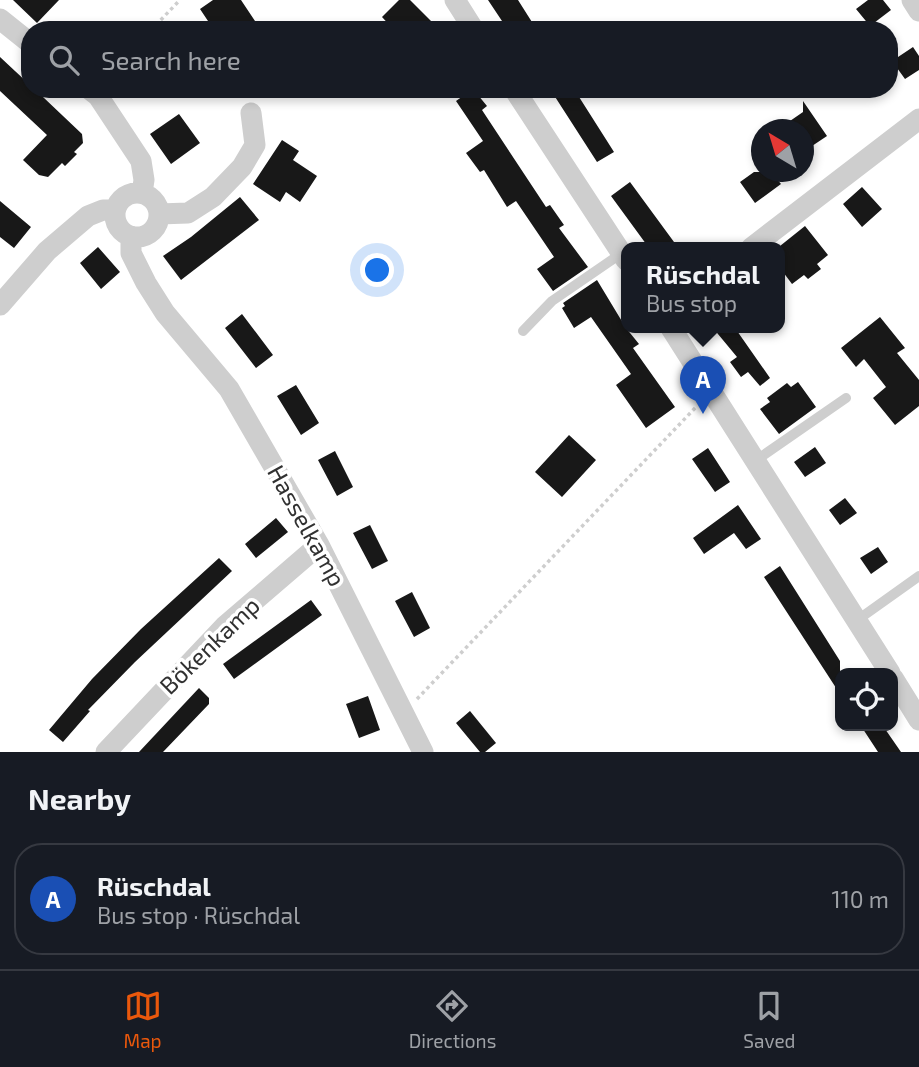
<!DOCTYPE html>
<html lang="en">
<head>
<meta charset="utf-8">
<style>
	:root { --surface:#171b24; --page:#20242c; --text:#f1f3f6; --muted:#9ea1a6; --line:#363941; --accent:#ea580c }
	body { margin:0; font-family:"Exo 2",sans-serif; background:var(--page); color:var(--text) }
	.controls { position:absolute; right:21px; bottom:21px; display:grid; overflow:hidden; border-radius:14px; box-shadow:0 4px 10px #0003 }
	.controls button { width:63px; height:63px; display:grid; place-items:center; padding:0; border:0; border-bottom:2px solid var(--line); background:var(--surface); color:var(--text); font:35px sans-serif }
	.compass { position:absolute; left:751px; top:119px; width:63px; height:63px; border-radius:50%; background:var(--surface); box-shadow:0 4px 10px #0003; rotate:322deg }
	.you { position:absolute; left:378px; top:271px; width:24px; height:24px; margin:-18px; border:5px solid #fff; border-radius:50%; background:#1a73e8; box-shadow:0 0 0 10px #1a73e833 }
	.badge { display:grid; place-items:center; width:46px; height:46px; border-radius:50%; background:var(--accent); color:#fff; font-size:23px; font-weight:700 }
	.pin { position:absolute; translate:-50% -58px; filter:drop-shadow(0 2px 4px #0008) }
	.pin::after { content:''; position:absolute; top:37px; width:24px; height:21px; background:inherit; clip-path:polygon(0 0,100% 0,50% 100%) }
	.popup { position:absolute; left:621px; top:242px; width:164px; height:91px; box-sizing:border-box; display:grid; place-content:center; border-radius:14px; background:var(--surface); filter:drop-shadow(0 2px 5px #0005); font-size:23px; white-space:nowrap; color:var(--muted) }
	.popup b { font-size:26px; color:var(--text) }
	.popup::after { content:''; position:absolute; left:50%; top:100%; margin-left:-14px; border:14px solid transparent; border-top-color:var(--surface) }
	.list { margin:0; padding:0; list-style:none }
	h2 { display:flex; justify-content:space-between; align-items:center; height:91px; margin:0; padding:0 28px; font-size:30px }
	h2 small { font-size:23px; font-weight:400; color:var(--muted) }
	.list li { display:grid; grid-template-columns:46px 1fr auto; gap:21px; align-items:center; box-sizing:border-box; height:112px; margin:0 14px 14px; padding:0 14px; border:2px solid var(--line); border-radius:28px }
	.list b { display:block; font-size:26px; white-space:nowrap }
	.list p { margin:0; font-size:23px; white-space:nowrap; color:var(--muted) }
	.list em { font-size:23px; font-style:normal; color:var(--muted) }
	.icon { flex:none; width:38px; height:38px; fill:none; stroke:currentColor; stroke-width:2; stroke-linecap:round; stroke-linejoin:round }
	.map { position:relative; flex:none; width:919px; height:752px; overflow:hidden }
	.search { position:absolute; background:var(--surface); box-shadow:0 4px 10px #0003; left:21px; right:21px; top:21px; height:77px; display:flex; align-items:center; gap:18px; box-sizing:border-box; padding:0 24px; border-radius:28px; color:var(--muted); font-size:26px }
	.sheet { height:217px; background:var(--surface) }
	nav { display:flex; justify-content:space-around; align-items:center; box-sizing:border-box; height:98px; border-top:2px solid var(--line); background:var(--surface); font-size:19px; color:var(--muted) }
	nav a { display:grid; justify-items:center; gap:4px }
	nav .on { color:var(--accent) }
	.map>svg:first-child { display:block }
	.building { fill:#181818 }
	.lines { fill:none; stroke-linecap:round; stroke-linejoin:round }
	.path { stroke:#cecece; stroke-width:3.5; stroke-dasharray:3.5 3.5; stroke-linecap:butt }
	.service { stroke:#cecece; stroke-width:10 }
	.minor { stroke:#cecece; stroke-width:21 }
	.labels { text-anchor:middle; stroke-width:7; stroke-linejoin:round; paint-order:stroke }
	.street-label { font-size:24px; fill:#313131; stroke:#fff }
</style>
</head>
<body>
<div class="map">
<svg width="919" height="752" viewBox="0 0 919 752">
	<rect width="100%" height="100%" fill="#fff"/>
	<path class="building" d="M13 0H59L37 23Z
		M213 0H241L261 30H214L200 9Z
		M399 0H410L431 21 421 30H394L382 17Z
		M488 0H518L537 30H508Z
		M868 0H883L891 10 870 26 856 9Z
		M913 47 919 56V70L905 79 892 61Z
		M0 57 30 85V89H50L43 97 82 134 83 143 74 152 77 154 65 166 62 163 48 177 39 175 23 160 47 135 0 91Z
		M473 89 487 106 482 110 546 207 550 205 564 225 559 228 588 267 553 291 537 269 554 257 516 201 507 207 484 170 480 172 466 153 483 141 456 101Z
		M550 89H574L614 152 597 162Z
		M803 101 827 136 803 152V130H777L803 112Z
		M179 114 200 143 171 164 150 134Z
		M282 140 299 151 293 160 317 176 300 202 286 192 280 202 253 184Z
		M754 172H771L781 184 755 203 740 182Z
		M630 182 674 242 665 248H649L611 196Z
		M862 187 882 209 862 227 843 204Z
		M240 197 259 220 181 280 163 256 191 237Z
		M0 201 31 227 14 248 0 237Z
		M805 226 828 255 817 264 821 269 808 279 804 275 792 284 780 268V246Z
		M98 247 120 272 101 289 80 263Z
		M597 280 626 328 639 344 633 348 675 407 646 428 616 385 631 374 591 317 574 328 562 308 565 306 563 303Z
		M242 314 273 355 256 368 225 328Z
		M880 317 905 348 897 353 919 380V406L895 425 873 398 886 387 864 359 856 367 841 348Z
		M713 328H735L770 378 760 386 748 372 741 377 730 362 737 357Z
		M798 382 816 407 779 434 760 409 770 402 767 398 787 383 791 387Z
		M296 385 319 423 301 435 277 396Z
		M569 435 596 460 562 497 535 472Z
		M815 447 826 463 805 477 794 462Z
		M708 448 730 482 715 492 692 459Z
		M335 451 353 487 337 496 318 460Z
		M845 498 857 513 840 525 829 510Z
		M738 505 761 539 746 549 734 533 704 554 693 538Z
		M276 518 288 532 256 558 245 544Z
		M370 525 388 561 372 569 353 533Z
		M878 547 888 562 871 574 860 558Z
		M219 558 232 571 135 662 88 710 90 711 63 742 49 730 92 679 141 629Z
		M780 566 840 661V694L764 577Z
		M412 592 430 628 414 637 395 601Z
		M311 600 322 615 234 679 223 664Z
		M199 688 209 698V704L163 752H139Z
		M368 696 380 730 359 738 346 704Z
		M470 711 496 743 485 752H480L456 723Z
		M861 726H883L901 752H878Z"/>
	<g class="lines">
		<path class="path" d="M151 30 180 0
			M417 699 697 406"/>
		<path class="service" d="M523 331 552 301 622 253
			M755 461 846 398
			M856 621 919 576"/>
		<path class="minor" d="M455 0 474 30
			M912 0 919 11
			M0 19 30 43
			M89 89 98 96 141 161 144 180 142 193
			M514 89 626 260
			M115 215a22 22 0 1 1 44 0a22 22 0 1 1-44 0Z
			M159 214 188 213 213 197 242 167 255 145 251 113
			M131 236V253L146 283 165 313 229 389 319 545 423 752
			M751 248 919 119
			M0 305 47 251 88 216 103 210H115
			M671 328 890 673
			M893 678 919 720
			M106 752 225 626 319 545"/>
	</g>
	<g class="labels">
		<g class="street-label">
			<text transform="translate(306 526) rotate(61)" y="8">Hasselkamp</text>
			<text transform="translate(210 646) rotate(-44)" y="8">Bökenkamp</text>
		</g>
	</g>
</svg>
<div class="controls">
<button><svg class="icon" aria-label="locate" viewBox="0 0 24 24"><circle cx="12" cy="12" r="6"/><path d="M12 2v4M12 18v4M2 12h4M18 12h4"/></svg></button>
</div>
<svg class="compass" viewBox="-18 -18 36 36"><path d="M0-13l5 13h-10z" fill="#e53935"/><path d="M0 13l5-13h-10z" fill="#9ea1a6"/></svg>
<div class="you"></div>
<div class="pin badge" style="left:703px;top:414px;background:#1a4fb4">A</div>
<div class="popup"><b>Rüschdal</b>Bus stop</div>
<div class="search"><svg class="icon" aria-label="search" viewBox="0 0 24 24"><circle cx="10" cy="10" r="6"/><path d="M15 15l6 6"/></svg>Search here</div>
</div>
<section class="sheet">
<h2>Nearby<small></small></h2>
<ul class="list">
<li><span class="badge" style="background:#1a4fb4">A</span><div><b>Rüschdal</b><p>Bus stop · Rüschdal</p></div><em>110 m</em></li>
</ul>
</section>
<nav>
<a class="on"><svg class="icon" aria-label="map" viewBox="0 0 24 24"><path d="M3 6l6-2 6 2 6-2v14l-6 2-6-2-6 2zM9 4v14M15 6v14"/></svg>Map</a>
<a><svg class="icon" aria-label="directions" viewBox="0 0 24 24"><path d="M12 3l9 9-9 9-9-9zM9 14v-3h6M13 9l2 2-2 2"/></svg>Directions</a>
<a><svg class="icon" aria-label="saved" viewBox="0 0 24 24"><path d="M7 4h10v16l-5-4-5 4z"/></svg>Saved</a>
</nav>
</body>
</html>
